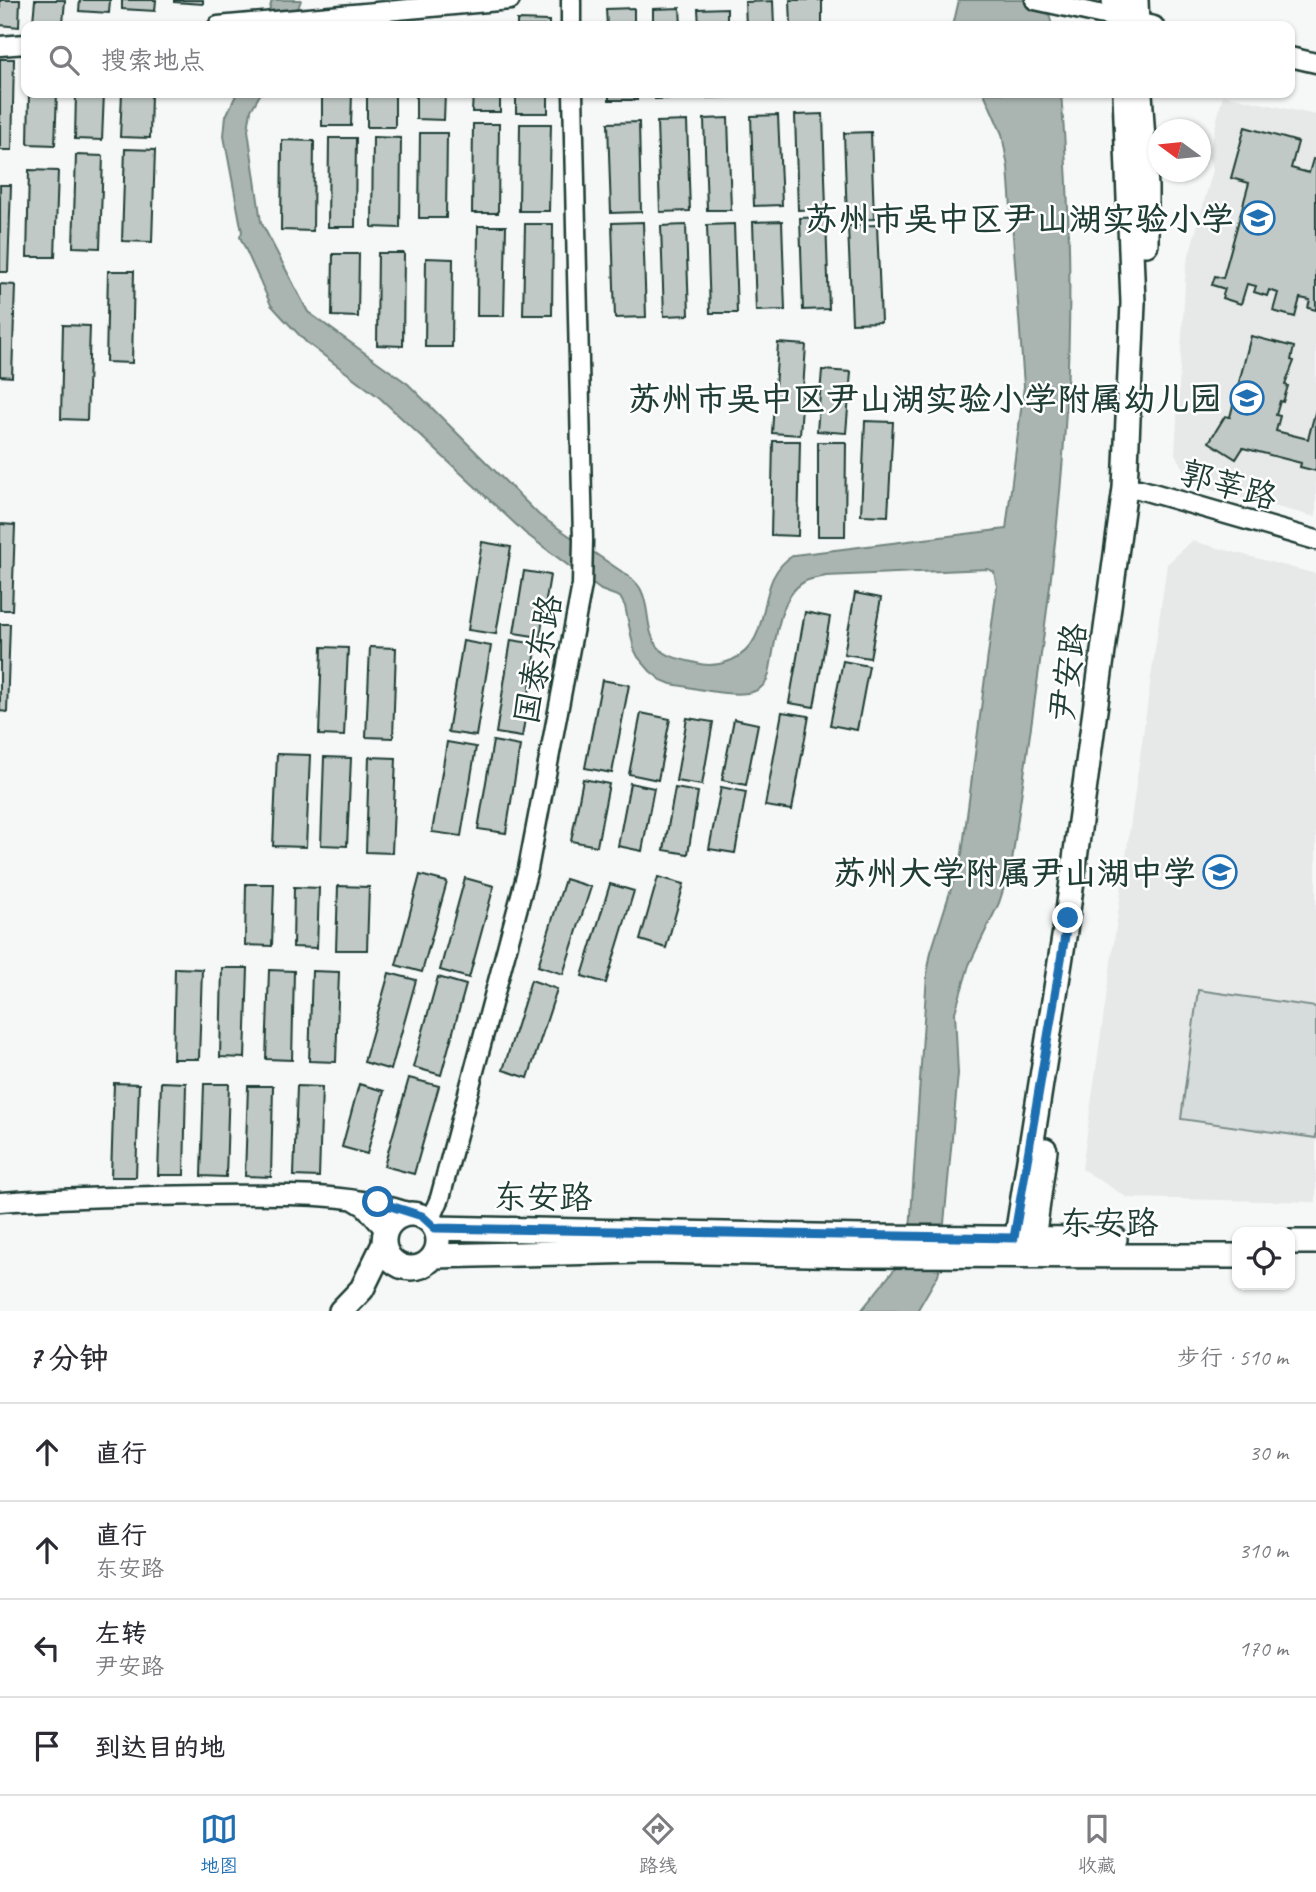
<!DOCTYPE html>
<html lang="zh">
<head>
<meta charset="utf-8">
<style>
	:root { --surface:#fff; --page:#f2f2f3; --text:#2b2b33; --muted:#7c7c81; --line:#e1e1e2; --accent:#1f6fb2 }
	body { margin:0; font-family:Caveat,"LXGW WenKai TC",sans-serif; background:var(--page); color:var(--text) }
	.controls { position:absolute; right:21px; bottom:21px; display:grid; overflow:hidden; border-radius:14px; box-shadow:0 2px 5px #0004 }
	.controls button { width:63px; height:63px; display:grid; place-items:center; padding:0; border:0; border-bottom:2px solid var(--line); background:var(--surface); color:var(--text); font:35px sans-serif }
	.compass { position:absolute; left:1148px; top:119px; width:63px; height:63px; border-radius:50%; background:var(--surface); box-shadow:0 2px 5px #0004; rotate:285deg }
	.stop { position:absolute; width:21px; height:21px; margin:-16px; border:5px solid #1f6fb2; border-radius:50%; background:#fff }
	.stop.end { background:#1f6fb2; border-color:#fff; box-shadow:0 2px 7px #0008 }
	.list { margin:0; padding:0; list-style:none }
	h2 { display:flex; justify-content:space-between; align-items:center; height:91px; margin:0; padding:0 28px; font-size:30px }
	h2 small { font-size:23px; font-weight:400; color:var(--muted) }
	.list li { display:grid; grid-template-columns:46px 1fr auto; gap:21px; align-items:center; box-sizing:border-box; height:98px; padding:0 28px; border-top:2px solid var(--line) }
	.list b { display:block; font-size:26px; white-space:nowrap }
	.list p { margin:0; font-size:23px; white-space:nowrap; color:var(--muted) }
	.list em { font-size:23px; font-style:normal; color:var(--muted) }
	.icon { flex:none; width:38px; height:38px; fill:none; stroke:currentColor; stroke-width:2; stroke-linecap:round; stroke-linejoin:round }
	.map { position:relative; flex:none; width:1316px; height:1311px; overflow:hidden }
	.search { position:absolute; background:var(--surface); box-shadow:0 2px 5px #0004; left:21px; right:21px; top:21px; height:77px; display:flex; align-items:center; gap:18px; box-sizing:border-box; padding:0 24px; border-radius:14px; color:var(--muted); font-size:26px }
	.sheet { height:483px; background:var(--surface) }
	nav { display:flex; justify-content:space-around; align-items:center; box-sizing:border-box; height:98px; border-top:2px solid var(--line); background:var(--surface); font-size:19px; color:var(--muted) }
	nav a { display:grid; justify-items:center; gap:4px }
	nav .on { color:var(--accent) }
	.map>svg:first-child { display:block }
	.built { fill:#e6e9e8 }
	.green { fill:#d6dcdb; stroke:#7a8c88; stroke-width:2 }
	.water { fill:#aab5b1; stroke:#72857f; stroke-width:2 }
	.building { fill:#c0c9c6; stroke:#1f3d34; stroke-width:2 }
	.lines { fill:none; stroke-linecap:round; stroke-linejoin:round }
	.minor-casing { stroke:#1f3d34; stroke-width:23 }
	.major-casing { stroke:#1f3d34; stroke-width:28 }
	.minor { stroke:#fff; stroke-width:18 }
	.major { stroke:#fff; stroke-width:23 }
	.route { stroke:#1f6fb2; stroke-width:9 }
	.labels { text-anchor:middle; stroke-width:5; stroke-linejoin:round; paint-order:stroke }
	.poi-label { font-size:33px; font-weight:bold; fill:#1f3d34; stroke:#fff; text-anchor:end }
	.street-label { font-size:33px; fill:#1f3d34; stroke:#fff }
</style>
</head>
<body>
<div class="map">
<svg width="1316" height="1311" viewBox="0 0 1316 1311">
	<rect width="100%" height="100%" fill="#f6f7f7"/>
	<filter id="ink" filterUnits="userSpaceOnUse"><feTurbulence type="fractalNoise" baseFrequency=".0143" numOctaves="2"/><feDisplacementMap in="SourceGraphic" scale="14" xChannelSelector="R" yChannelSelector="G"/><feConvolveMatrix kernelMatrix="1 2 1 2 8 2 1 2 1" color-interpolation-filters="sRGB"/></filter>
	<g filter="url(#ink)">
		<path class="built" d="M1223 95 1316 115V517L1195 486 1175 454 1186 266 1213 170 1208 156Z
			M1192 541 1316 574V1202L1128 1198 1082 1169 1167 564Z"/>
		<path class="green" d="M1198 990 1316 1007V1138L1181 1119Z"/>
		<path class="water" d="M272 0H301L292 26H265Z
			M959 0H1046L1052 26H953Z
			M237 93H261L251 110 248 130 261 222 308 312 408 384 539 515 631 578C635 582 639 585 641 590 651 609 644 634 661 650 670 658 685 660 696 663 709 667 720 665 732 660 778 639 751 579 794 555L1006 529 1024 386 1008 167 1002 134 984 93H1061C1070 198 1072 304 1066 410 1058 561 1032 712 1012 862L999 903 969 965 955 1012 958 1074 940 1266 938 1275 917 1311H861L897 1266 910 1231 927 974 931 952 962 854 997 586 994 572 988 569 826 576C819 578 811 578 804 582 778 596 775 647 769 674 767 682 763 688 755 691 736 699 692 687 671 684L661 680 650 671 638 657 634 649 625 606 620 597 601 590 525 533 380 398 306 342 284 319 271 305 240 237 242 232 224 136 226 116Z"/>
		<path class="building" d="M0 0H20L19 27 0 25Z
			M35 0H65L63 23 33 21Z
			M80 0H110L109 13 79 11Z
			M122 0H156L155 11 122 9Z
			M174 0H203V4L174 2Z
			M790 0H822V26H791Z
			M773 1 774 26H746L745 2Z
			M634 8V26H607L606 9Z
			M680 8 681 26H653V9Z
			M727 8V26H699L698 9Z
			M517 20 549 21V26H517Z
			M0 59H14L12 150H0Z
			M29 93H57L55 145 28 144Z
			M76 93H104L102 140 75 139Z
			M122 93H151L150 138 120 137Z
			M322 93H352L351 126H322Z
			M367 93H395V127H367Z
			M416 93H445L444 120 416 119Z
			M473 93H500V112H472Z
			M516 93H548V113H516Z
			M609 93H636L637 100H609Z
			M655 93H683V98L655 99Z
			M701 93H729V97L701 98Z
			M823 114 826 209 798 210 795 115Z
			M778 115 782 205 754 206 751 116Z
			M728 118 731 210H707L704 119Z
			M687 121 690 211 660 212 657 122Z
			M639 122 641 212 611 213 608 123Z
			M473 124H499L498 213H472Z
			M520 124H551L549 211H519Z
			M1245 127 1298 142 1291 168 1309 173 1313 159 1316 160V310L1308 308 1310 300 1300 298 1295 317 1273 311 1278 293 1269 290 1267 296 1254 292 1256 286 1247 284 1241 304 1222 298 1225 289 1212 285 1215 276 1223 278 1249 183 1231 178Z
			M871 132 874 219 847 220 844 133Z
			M420 133H447L446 218H419Z
			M373 137 401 138 400 228 372 227Z
			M329 138H356L355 227H328Z
			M282 140 314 141 313 231 281 230Z
			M125 149 155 150 152 242 122 241Z
			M76 155 103 156 100 248 73 247Z
			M29 170 58 171 55 257H27Z
			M0 185H11L8 272H0Z
			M826 217 829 309 803 310 800 218Z
			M782 221 785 310 756 311 753 222Z
			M643 222 646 317 615 318 612 223Z
			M525 224H553L552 315H523Z
			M734 224 737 313H710L707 225Z
			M686 225 689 315 664 316 661 226Z
			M877 225 881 322 852 323 848 226Z
			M478 226H506L504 316H477Z
			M378 253H404L403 346 377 345Z
			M333 254H359L358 317 332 316Z
			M426 258 453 259 452 347H425Z
			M108 271H134L132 363 106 362Z
			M0 284 15 285 12 377 0 376Z
			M63 325 90 326 87 420 61 419Z
			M1251 336 1294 347 1291 360 1294 361 1285 385 1288 386 1283 402 1280 401 1276 415 1280 416 1276 431 1308 439 1316 409V471L1300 467 1301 463 1243 448 1236 459 1209 442 1225 416 1230 417Z
			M778 343 806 345 800 435 772 433Z
			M822 370 851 372 846 433 817 431Z
			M865 421 893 422 888 516 861 515Z
			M773 441H800L798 536 771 535Z
			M818 442H846L845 536H818Z
			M0 524 15 525 12 610H0Z
			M482 542 511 547 496 634 468 630Z
			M524 571 550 575 540 637 514 633Z
			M855 593 881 598 870 658 844 654Z
			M805 612 830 617 814 707 789 703Z
			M0 624H10L7 712 0 711Z
			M511 640 537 644 522 737 496 733Z
			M463 641 491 646 476 736 448 732Z
			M322 647 348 648 344 736 319 735Z
			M370 647 396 648 393 738 366 737Z
			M843 661 869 666 857 730 830 725Z
			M602 680 629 685 612 773 585 768Z
			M782 712 809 716 792 810 765 806Z
			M641 713 670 719 658 780 629 774Z
			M687 718 713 722 702 785 676 781Z
			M734 719 758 724 746 785 722 780Z
			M493 741 520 746 506 833 478 829Z
			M447 742 476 747 461 836 432 832Z
			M277 754 310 755 306 847 273 846Z
			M324 757 351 758 347 846 321 845Z
			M369 757 396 758 392 853 366 852Z
			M583 779 609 784 597 846 571 841Z
			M630 783 654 788 642 851 618 846Z
			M721 787 746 792 735 853 709 849Z
			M675 788 698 792 688 854 664 850Z
			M420 875 447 882 422 972 396 965Z
			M658 877 684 884 666 948 640 940Z
			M465 878 494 886 469 978 440 970Z
			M565 879 591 887 563 974 538 966Z
			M246 884H274L272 946 245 945Z
			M610 884 634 891 606 983 582 976Z
			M338 886 369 887 367 950H336Z
			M294 887 319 888 317 948 293 947Z
			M175 968 202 969 199 1059H173Z
			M222 968H248L245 1058 220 1057Z
			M269 970 294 971 292 1060 266 1059Z
			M312 971 339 972 336 1062 309 1061Z
			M389 973 416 980 391 1070 364 1062Z
			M438 977 466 985 441 1075 413 1067Z
			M531 980 557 989 528 1078 503 1070Z
			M409 1078 439 1086 414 1174 384 1166Z
			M161 1082 186 1083 184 1175H158Z
			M114 1083 139 1084 136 1177H111Z
			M204 1084H229L226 1177 201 1176Z
			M359 1084 384 1091 367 1154 342 1147Z
			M248 1086H273L271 1177 245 1176Z
			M297 1086 322 1087 319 1177 294 1176Z"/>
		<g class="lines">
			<defs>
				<path id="minor" d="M571 0V26
					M1035 0 1154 26
					M218 26 510 0
					M0 46 26 44
					M1290 57 1316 63
					M1125 488 1139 489 1316 540
					M355 1201 365 1207 386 1231
					M0 1202C71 1197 141 1196 213 1195 279 1195 350 1191 413 1214
					M430 1221 440 1198 528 869 582 585 583 540 573 93"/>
				<path id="major" d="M1114 0 1118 26
					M1136 0 1137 26
					M1140 93 1146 187V244
					M384 1241a27 27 0 1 1 54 0a27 27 0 1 1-54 0Z
					M435 1228 864 1237 1115 1239
					M1290 1242H1316
					M1014 1255 1067 918 1125 488 1133 303 1125 93
					M1031 1255 1045 1150
					M434 1256 643 1251 864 1255 1237 1256
					M341 1311 362 1289 384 1244"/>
			</defs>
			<use href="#minor" class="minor-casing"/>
			<use href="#major" class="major-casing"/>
			<use href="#minor" class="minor"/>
			<use href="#major" class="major"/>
		</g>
	</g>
	<g class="lines" filter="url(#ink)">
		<path class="route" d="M378 1202 422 1216 435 1228 1014 1238 1068 918"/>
	</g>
	<defs>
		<symbol id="school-ring" viewBox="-11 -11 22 22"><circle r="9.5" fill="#fff" stroke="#1f6fb2" stroke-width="1.5"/><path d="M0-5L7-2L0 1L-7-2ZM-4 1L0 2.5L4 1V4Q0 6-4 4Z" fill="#1f6fb2"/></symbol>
	</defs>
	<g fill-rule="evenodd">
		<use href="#school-ring" x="1239" y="199" width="38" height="38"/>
		<use href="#school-ring" x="1228" y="379" width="38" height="38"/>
		<use href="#school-ring" x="1201" y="853" width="38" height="38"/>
	</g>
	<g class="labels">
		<g class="poi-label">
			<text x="1234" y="230">苏州市吴中区尹山湖实验小学</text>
			<text x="1222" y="410">苏州市吴中区尹山湖实验小学附属幼儿园</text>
			<text x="1196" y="884">苏州大学附属尹山湖中学</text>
		</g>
		<g class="street-label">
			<text transform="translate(1229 484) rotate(16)" y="12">郭莘路</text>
			<text transform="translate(537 659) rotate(-79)" y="12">国泰东路</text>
			<text transform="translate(1067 672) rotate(-82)" y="12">尹安路</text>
			<text transform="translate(543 1196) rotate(1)" y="12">东安路</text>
			<text x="1109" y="1234">东安路</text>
		</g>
	</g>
</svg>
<div class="controls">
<button><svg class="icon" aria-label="locate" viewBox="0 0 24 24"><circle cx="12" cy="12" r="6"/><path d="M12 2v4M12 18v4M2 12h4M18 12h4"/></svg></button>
</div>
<svg class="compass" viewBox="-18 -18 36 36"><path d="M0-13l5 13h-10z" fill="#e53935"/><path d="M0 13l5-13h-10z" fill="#7c7c81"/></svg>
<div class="stop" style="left:378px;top:1202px"></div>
<div class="stop end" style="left:1068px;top:918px"></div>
<div class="search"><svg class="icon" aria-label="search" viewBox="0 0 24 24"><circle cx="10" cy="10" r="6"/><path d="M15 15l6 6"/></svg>搜索地点</div>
</div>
<section class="sheet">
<h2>7 分钟<small>步行 · 510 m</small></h2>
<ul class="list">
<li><svg class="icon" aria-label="ahead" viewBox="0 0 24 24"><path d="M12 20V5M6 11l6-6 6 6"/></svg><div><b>直行</b></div><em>30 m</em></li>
<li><svg class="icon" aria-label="ahead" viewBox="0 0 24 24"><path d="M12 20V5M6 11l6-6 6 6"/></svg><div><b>直行</b><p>东安路</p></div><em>310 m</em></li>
<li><svg class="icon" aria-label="left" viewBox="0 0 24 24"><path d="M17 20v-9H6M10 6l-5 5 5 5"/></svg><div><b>左转</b><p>尹安路</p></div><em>170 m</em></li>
<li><svg class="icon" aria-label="arrive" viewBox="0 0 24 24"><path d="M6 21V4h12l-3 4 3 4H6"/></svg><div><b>到达目的地</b></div></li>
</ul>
</section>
<nav>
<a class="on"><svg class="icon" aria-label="map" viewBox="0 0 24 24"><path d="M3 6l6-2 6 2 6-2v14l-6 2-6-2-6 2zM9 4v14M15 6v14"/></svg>地图</a>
<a><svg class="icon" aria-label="directions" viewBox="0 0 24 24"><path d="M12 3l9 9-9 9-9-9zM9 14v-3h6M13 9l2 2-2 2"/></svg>路线</a>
<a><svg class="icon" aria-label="saved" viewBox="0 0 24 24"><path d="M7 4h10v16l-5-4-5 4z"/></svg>收藏</a>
</nav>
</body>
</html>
